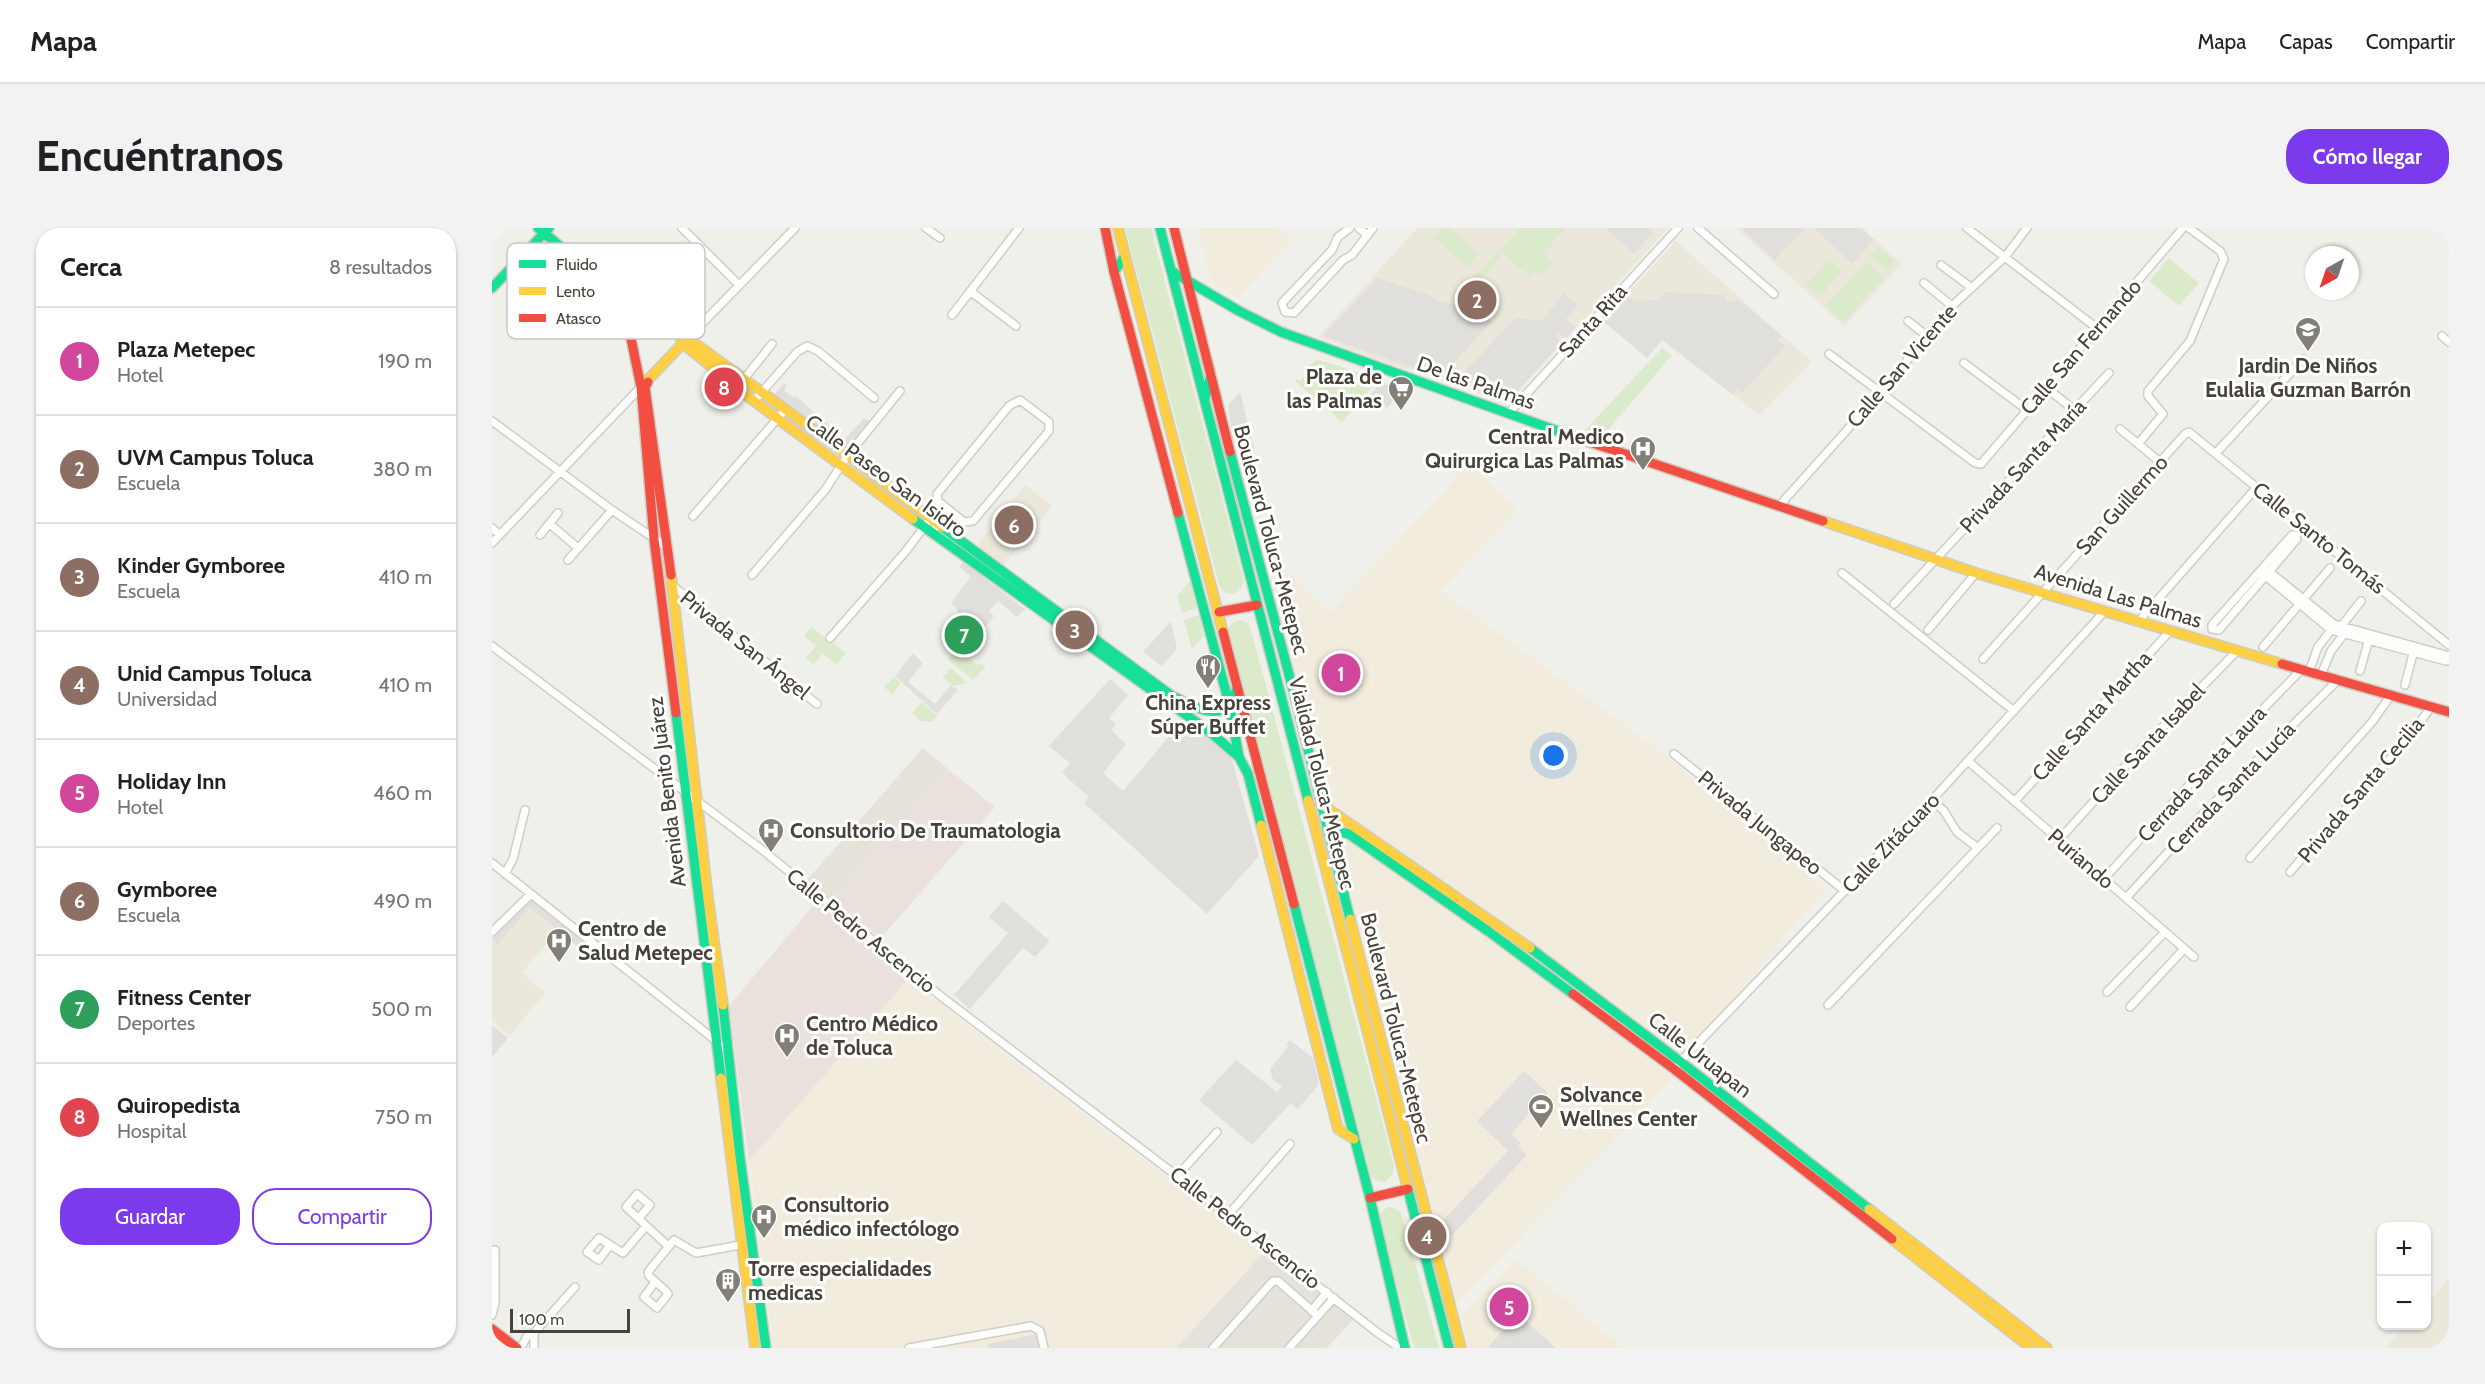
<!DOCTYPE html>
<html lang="es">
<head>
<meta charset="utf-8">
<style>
	:root { --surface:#fff; --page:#f2f2f2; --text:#202124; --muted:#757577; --line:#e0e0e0; --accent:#7c3aed }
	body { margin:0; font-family:Cabin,sans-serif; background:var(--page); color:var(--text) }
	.controls { position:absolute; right:18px; bottom:18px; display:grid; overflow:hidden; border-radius:12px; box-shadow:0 2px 4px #0004 }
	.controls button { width:54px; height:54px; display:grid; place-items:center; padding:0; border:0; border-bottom:2px solid var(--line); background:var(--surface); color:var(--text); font:30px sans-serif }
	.compass { position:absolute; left:1813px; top:18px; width:54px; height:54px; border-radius:50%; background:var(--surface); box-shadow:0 2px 4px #0004; rotate:220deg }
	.scale { position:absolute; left:18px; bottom:15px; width:120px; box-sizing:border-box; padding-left:6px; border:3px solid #474237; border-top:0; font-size:16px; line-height:21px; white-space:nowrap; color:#474237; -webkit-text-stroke:4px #fff; paint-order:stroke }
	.you { position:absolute; left:1062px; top:528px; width:21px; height:21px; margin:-15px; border:4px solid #fff; border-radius:50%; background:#1a73e8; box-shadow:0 0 0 9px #1a73e833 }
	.badge { display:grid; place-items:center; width:39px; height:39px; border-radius:50%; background:var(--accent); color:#fff; font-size:20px; font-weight:700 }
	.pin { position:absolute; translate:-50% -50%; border:3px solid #fff; box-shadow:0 2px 6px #0006 }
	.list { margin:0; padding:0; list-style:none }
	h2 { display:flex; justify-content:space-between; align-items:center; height:78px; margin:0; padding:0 24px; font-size:26px }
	h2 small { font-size:20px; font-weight:400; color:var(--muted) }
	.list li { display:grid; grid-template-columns:39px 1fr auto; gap:18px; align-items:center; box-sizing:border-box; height:108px; padding:0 24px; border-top:2px solid var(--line) }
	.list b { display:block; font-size:22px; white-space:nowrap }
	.list p { margin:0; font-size:20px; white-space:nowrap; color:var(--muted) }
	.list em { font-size:20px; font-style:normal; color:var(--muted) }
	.actions { display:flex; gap:12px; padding:18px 24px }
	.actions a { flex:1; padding:14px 0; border:2px solid var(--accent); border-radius:24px; text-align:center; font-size:21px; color:var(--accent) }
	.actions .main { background:var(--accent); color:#fff }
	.map { position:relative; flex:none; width:1957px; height:1120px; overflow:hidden; border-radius:24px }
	header { display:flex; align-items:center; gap:36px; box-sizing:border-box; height:84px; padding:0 30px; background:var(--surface); border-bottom:2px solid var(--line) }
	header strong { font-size:28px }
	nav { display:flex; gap:33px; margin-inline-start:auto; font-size:21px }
	.intro { display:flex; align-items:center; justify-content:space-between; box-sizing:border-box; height:144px; padding:0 36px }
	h1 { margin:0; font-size:42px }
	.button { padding:15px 27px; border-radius:24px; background:var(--accent); color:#fff; font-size:21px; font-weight:700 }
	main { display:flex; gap:36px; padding:0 36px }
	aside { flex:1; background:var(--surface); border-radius:24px; box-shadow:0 2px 4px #0004 }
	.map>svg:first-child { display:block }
	.residential { fill:#e4e2d9 }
	.commercial { fill:#f2ecde }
	.education { fill:#ebe8db }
	.medical { fill:#ebe1dc }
	.green { fill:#dceacc }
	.parking { fill:#e0dfdb }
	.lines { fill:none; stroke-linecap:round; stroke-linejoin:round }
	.street-casing { stroke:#cecdc8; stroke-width:10 }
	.fast-casing { stroke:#cfcdc2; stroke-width:12 }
	.slow-casing { stroke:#cfcdc2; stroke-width:12 }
	.jam-casing { stroke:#cfcdc2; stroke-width:12 }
	.street { stroke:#fdfdfc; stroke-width:7 }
	.fast { stroke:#16e098; stroke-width:9 }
	.slow { stroke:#ffcf43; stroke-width:9 }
	.jam { stroke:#f24e42; stroke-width:9 }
	.labels { text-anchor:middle; stroke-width:6; stroke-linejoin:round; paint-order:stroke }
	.street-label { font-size:21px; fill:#474237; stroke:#fff }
	.poi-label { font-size:21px; font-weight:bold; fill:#474237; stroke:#fff; text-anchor:start }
	.key { fill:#fff; stroke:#c8c6c3; stroke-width:1.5 }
	.key-label { font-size:16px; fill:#474237 }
</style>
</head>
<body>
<header>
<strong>Mapa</strong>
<nav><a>Mapa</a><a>Capas</a><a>Compartir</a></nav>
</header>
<div class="intro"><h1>Encuéntranos</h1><a class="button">Cómo llegar</a></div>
<main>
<aside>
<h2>Cerca<small>8 resultados</small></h2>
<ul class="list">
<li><span class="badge" style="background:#d1479c">1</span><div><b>Plaza Metepec</b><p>Hotel</p></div><em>190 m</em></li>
<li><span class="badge" style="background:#8d6e63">2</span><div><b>UVM Campus Toluca</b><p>Escuela</p></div><em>380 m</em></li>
<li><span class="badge" style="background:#8d6e63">3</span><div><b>Kinder Gymboree</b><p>Escuela</p></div><em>410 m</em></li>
<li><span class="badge" style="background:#8d6e63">4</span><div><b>Unid Campus Toluca</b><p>Universidad</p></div><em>410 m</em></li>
<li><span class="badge" style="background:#d1479c">5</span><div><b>Holiday Inn</b><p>Hotel</p></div><em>460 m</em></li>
<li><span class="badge" style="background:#8d6e63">6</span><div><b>Gymboree</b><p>Escuela</p></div><em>490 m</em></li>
<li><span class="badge" style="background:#2e9e5b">7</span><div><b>Fitness Center</b><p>Deportes</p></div><em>500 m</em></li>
<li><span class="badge" style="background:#e0444e">8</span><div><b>Quiropedista</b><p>Hospital</p></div><em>750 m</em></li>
</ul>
<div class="actions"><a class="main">Guardar</a><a>Compartir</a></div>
</aside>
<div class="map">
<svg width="1957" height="1120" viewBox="0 0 1957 1120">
	<rect width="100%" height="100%" fill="#f0f0eb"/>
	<path class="residential" d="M431 520 456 541 340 672 315 652Z
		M773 1023 861 1092 835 1120H684Z"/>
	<path class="commercial" d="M705 0H786L800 11 746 71 719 53Z
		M977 236 1026 280 949 363 1163 519 1334 662 1272 732 1188 843 964 1077 832 560 774 352 799 347 838 385Z
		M417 750 513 826 773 1023 684 1120H281L257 933Z
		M1025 1032 1132 1120H977L969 1088Z"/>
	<path class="education" d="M925 0H1176L1014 177 977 163 979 157 974 154 963 151 959 156 944 145 909 140 826 109Z
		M1244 0H1371L1410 36 1352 98Z
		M1184 13 1320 134 1268 187 1170 112 1155 130 1111 92Z
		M534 257 560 278 511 338 485 317Z
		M35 676 66 702 30 745 53 765 18 808 0 793V711Z
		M1957 1051V1120H1893L1914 1098H1934L1935 1075Z"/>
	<path class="medical" d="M456 541 503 579 389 710 340 672Z
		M325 673 417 750 257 933 237 778Z"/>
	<path class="green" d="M633 0H659L752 353 749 360 743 366 734 365 728 360Z
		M950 0H959L986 25 975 40 942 10Z
		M1028 0H1073L1052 26 1061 34 1050 47 1045 42 1039 50 1011 25 977 66 971 61Z
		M1386 19 1403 33 1395 42 1378 28Z
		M1677 30 1707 55 1687 78 1657 53Z
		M1337 31 1351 43 1328 69 1314 57Z
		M1374 34 1392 50 1352 94 1334 78Z
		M1170 120 1180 127 1110 209 1092 203Z
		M825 131 887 151 850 194 803 153 805 151 808 153 818 141 816 138Z
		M698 353 705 380 690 385 685 368Z
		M707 387 712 408 700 421 692 392Z
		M750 392 757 397 759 402 902 937 901 946 893 954 883 952 879 948 736 408C735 398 740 393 750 392Z
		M319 399 354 425 345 437 331 426 321 436 314 430 324 418 312 408Z
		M464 420 485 437 489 435 493 439 481 452 456 432Z
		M459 440 475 455 461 458 451 449Z
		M402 449 409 455 400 466 392 459Z
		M430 474 445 488 440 494 428 493 420 485Z
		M896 979 903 980 909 985 947 1120H922L887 992 889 984Z"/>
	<path class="parking" d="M1113 0H1155L1161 5 1142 26Z
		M1249 0H1313L1283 32Z
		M1322 0H1368L1382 12 1360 36Z
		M885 50 938 67 944 72 987 83 999 94 953 145 927 142 831 108Z
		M1173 64 1233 67V73H1249L1289 108 1286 112 1294 118 1250 165 1245 161 1240 166 1170 112 1155 130 1111 93 1134 69 1144 73 1166 72Z
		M1071 65 1086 77 1074 91 1083 99 1074 110 1067 105 1064 109 1070 115 1015 174 980 162 983 156 967 150 1021 92 1027 90 1044 93 1051 92Z
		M890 153 907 166 895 180 879 166Z
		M292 155 295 157 292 162 302 170 304 168 338 198 334 203 339 207 342 204 352 212 372 190 379 195 355 222 282 167Z
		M748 164 757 201 763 222 740 205 736 178Z
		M473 332 493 347 492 350 533 381 525 389 506 373 497 383 502 388 488 406 469 392 465 381 459 375 479 348 467 339Z
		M679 393 685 421 670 438 651 424Z
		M421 425 431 435 416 454 443 476 459 457 466 462 445 486 403 448Z
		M618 451 636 467 617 490 624 496 619 502 634 516 611 545 631 563 691 492 738 525 767 628 715 686 592 575 597 569 570 545 578 535 557 518Z
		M40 672 98 719 93 725 38 679 5 717 0 711Z
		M511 673 558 713 543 729 531 720 478 781 462 767 516 705 497 689Z
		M0 797 16 810 0 829Z
		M798 812 821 830 827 856 806 881 799 875 760 917 707 872 744 832 785 864 790 858 781 852 778 841 796 819 794 817Z
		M1032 843 1056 865 1019 906 1029 915 1026 918 1035 927 948 1020 943 1001 1016 923 985 893Z
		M1026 1086 1064 1120H998L997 1118Z
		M545 1106 547 1120H496V1116Z"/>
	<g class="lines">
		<defs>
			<path id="street" d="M190 0 247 57
				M434 0 448 10
				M858 0 846 9 840 22 790 75 793 84 802 85 851 32 860 27 881 0
				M867 0 875 7
				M1206 0 1282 66
				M1475 0 1606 101
				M1449 37 1480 60
				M108 50 139 20
				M1432 55 1460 78
				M478 63 524 98
				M460 87 527 0
				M1416 93 1435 108
				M1950 108 1957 114
				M195 111 303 0
				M1337 126 1483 235 1489 236 1691 0
				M1472 135 1535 182
				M252 151 280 116
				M1555 160 1582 182
				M528 172 557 194V203L481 293 472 294 446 273 445 266 517 178Z
				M262 173 305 124 315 118 326 123 382 170
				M1016 186 1186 0
				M0 193 120 282 175 319
				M1628 201 1668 234
				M1646 216 1671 186 1656 168V163L1698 113 1732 31 1728 23 1697 0
				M1724 225 1811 131
				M1286 279 1389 164 1460 78 1513 29 1535 0
				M201 288 293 182
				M58 296 86 320
				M0 300 8 307
				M443 300 455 282
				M48 307 66 285
				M1800 307H1804L1805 311 1727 402 1720 401V397Z
				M0 315 149 159
				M76 332 120 282
				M1774 341 1842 396 1957 428
				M1350 345 1522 483
				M1770 345 1839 402 1954 433 1957 432
				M260 347 333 262 356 227 408 163
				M181 358 325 476
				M1402 376 1617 145
				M1646 394 1765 259
				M1848 400 1869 373
				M1436 402 1484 345
				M338 410 414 323 435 295
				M0 418 273 624 450 769 685 948 886 1105 908 1120
				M1771 419 1838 340
				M1491 431 1693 206 1697 204 1957 417
				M1868 443 1877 411
				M1817 444 1826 419 1839 402
				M1829 447 1839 423 1852 406
				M1913 457 1922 422
				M1182 526 1353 663
				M1476 533 1702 729
				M1440 572 1452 583 1465 604 1486 620
				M1523 573 1678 403
				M1567 612 1646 524 1746 422
				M1758 630 1880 494 1899 467
				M0 635 237 823
				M1798 644 1918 508 1939 479
				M13 646 21 631 33 582
				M1612 651 1698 556 1809 442
				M1634 670 1712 585 1846 452
				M0 704 39 666
				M1615 764 1673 704
				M1336 777 1505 600
				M1638 779 1692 721
				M1186 836 1440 572 1612 384
				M685 948 725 904
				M736 987 798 916
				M147 990 158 977 145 966 134 979 176 1018
				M118 1017 107 1032 95 1024 107 1010 131 1025 154 998
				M163 1054 152 1069 165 1080 176 1066 174 1063 157 1048 156 1044 182 1012 204 1025 248 1017
				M820 1082 835 1064
				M0 1087 3 1075V1022
				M42 1105V1120
				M29 1120 35 1108 42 1105 83 1059
				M417 1120 539 1098 548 1103 552 1120
				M721 1120 781 1053H786L826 1088
				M797 1120 842 1070"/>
			<path id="fast" d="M46 0 142 79
				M668 0 816 572
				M679 43 747 83 789 104 1071 205
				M622 44 633 28
				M0 60 57 0
				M713 170 718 151
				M738 224 804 473 858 691
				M686 285 738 479 747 529 756 546 769 597
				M421 291 718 504 747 529
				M450 299 680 468C699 476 719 491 738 479
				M738 479 745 460
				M184 485 229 850
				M835 601 857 606 996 703 1081 766
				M802 676 878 970 913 1120
				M1038 720 1189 834 1377 981
				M231 777 248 930 274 1120
				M915 958 957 1120"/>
			<path id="slow" d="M626 0 731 404
				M137 101 135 89 139 77 149 76 356 227 450 299
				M189 114 262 173 421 291
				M151 157 193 113
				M1331 293 1484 345 1790 436
				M179 347 216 670 231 777
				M816 572 915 958
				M829 576 1038 720
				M769 597 846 901 862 911
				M858 691 969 1120
				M229 850 263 1120
				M1377 981 1555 1120
				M1400 1011 1539 1120"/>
			<path id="jam" d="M613 0 622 44 686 285
				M682 0 738 224
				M137 101 149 159 162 311 184 485
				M156 154 153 159 179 347
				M1071 205 1331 293
				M727 384 765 377
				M731 404 802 676
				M1790 436 1957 484
				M1081 766 1182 841 1400 1011
				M878 970 916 961
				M0 1101 25 1120"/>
		</defs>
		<use href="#street" class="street-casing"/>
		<use href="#fast" class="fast-casing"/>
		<use href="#slow" class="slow-casing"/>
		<use href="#jam" class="jam-casing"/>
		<use href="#street" class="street"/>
		<use href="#fast" class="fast"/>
		<use href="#slow" class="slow"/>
		<use href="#jam" class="jam"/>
	</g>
	<defs>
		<symbol id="school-pin" viewBox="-11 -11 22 30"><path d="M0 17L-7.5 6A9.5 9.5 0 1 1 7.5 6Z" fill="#827f76" stroke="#fff"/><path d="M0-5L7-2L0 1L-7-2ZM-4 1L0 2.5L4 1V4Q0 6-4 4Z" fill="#fff"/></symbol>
		<symbol id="supermarket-pin" viewBox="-11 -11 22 30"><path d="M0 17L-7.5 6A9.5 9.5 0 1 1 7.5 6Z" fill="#827f76" stroke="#fff"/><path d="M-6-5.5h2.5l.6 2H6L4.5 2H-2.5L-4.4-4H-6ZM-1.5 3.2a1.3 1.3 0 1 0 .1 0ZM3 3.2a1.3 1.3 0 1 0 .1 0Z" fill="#fff"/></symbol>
		<symbol id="hospital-pin" viewBox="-11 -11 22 30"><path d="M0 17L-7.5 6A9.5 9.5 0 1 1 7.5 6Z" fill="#827f76" stroke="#fff"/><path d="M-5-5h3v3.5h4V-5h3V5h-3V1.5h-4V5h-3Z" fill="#fff"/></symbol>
		<symbol id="restaurant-pin" viewBox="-11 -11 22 30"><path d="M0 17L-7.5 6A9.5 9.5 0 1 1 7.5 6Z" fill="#827f76" stroke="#fff"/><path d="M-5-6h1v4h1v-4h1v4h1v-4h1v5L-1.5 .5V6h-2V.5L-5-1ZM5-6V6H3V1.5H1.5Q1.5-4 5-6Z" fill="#fff"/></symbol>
		<symbol id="stadium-pin" viewBox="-11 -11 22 30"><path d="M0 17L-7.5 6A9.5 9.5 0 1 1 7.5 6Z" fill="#827f76" stroke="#fff"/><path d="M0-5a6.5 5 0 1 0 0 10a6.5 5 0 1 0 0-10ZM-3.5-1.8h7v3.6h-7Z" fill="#fff"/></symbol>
		<symbol id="building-pin" viewBox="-11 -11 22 30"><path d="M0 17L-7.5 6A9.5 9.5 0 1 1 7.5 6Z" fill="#827f76" stroke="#fff"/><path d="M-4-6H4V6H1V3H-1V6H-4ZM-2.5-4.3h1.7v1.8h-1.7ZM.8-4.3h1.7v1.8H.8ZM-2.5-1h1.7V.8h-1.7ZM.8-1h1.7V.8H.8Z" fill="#fff"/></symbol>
	</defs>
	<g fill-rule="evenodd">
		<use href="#school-pin" x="1801" y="87" width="30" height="40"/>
		<use href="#supermarket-pin" x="894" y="146" width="30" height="40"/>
		<use href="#hospital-pin" x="1136" y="206" width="30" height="40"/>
		<use href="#restaurant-pin" x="701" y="424" width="30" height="40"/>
		<use href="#hospital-pin" x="264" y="588" width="30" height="40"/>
		<use href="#hospital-pin" x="52" y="698" width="30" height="40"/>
		<use href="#hospital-pin" x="280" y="793" width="30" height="40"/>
		<use href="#stadium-pin" x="1034" y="864" width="30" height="40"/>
		<use href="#hospital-pin" x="257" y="974" width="30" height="40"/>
		<use href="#building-pin" x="221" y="1038" width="30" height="40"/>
	</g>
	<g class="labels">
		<g class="street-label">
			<text transform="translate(1101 93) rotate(-48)" y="7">Santa Rita</text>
			<text transform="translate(1589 119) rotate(-49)" y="7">Calle San Fernando</text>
			<text transform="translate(1410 138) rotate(-49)" y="7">Calle San Vicente</text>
			<text transform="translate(984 155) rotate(19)" y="7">De las Palmas</text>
			<text transform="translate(1531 238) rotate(-47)" y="7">Privada Santa María</text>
			<text transform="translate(394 248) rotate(36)" y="7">Calle Paseo San Isidro</text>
			<text transform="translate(1630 277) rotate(-48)" y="7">San Guillermo</text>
			<text transform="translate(1827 310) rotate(39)" y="7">Calle Santo Tomás</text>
			<text transform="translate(779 312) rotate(75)" y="7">Boulevard Toluca-Metepec</text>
			<text transform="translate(1626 368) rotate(17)" y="7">Avenida Las Palmas</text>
			<text transform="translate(253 417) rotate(39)" y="7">Privada San Ángel</text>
			<text transform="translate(1600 488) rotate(-48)" y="7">Calle Santa Martha</text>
			<text transform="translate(1656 516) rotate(-47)" y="7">Calle Santa Isabel</text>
			<text transform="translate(1710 546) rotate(-47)" y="7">Cerrada Santa Laura</text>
			<text transform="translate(830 555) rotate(76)" y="7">Vialidad Toluca-Metepec</text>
			<text transform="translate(1739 560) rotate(-46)" y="7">Cerrada Santa Lucía</text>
			<text transform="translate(1869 562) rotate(-50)" y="7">Privada Santa Cecilia</text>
			<text transform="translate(175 564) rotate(-97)" y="7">Avenida Benito Juárez</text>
			<text transform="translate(1268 595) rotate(39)" y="7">Privada Jungapeo</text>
			<text transform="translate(1399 615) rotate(-46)" y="7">Calle Zitácuaro</text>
			<text transform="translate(1589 631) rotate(41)" y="7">Puriando</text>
			<text transform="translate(369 703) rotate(39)" y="7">Calle Pedro Ascencio</text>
			<text transform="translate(904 800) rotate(76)" y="7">Boulevard Toluca-Metepec</text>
			<text transform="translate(1208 827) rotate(38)" y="7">Calle Uruapan</text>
			<text transform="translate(753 1000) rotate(38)" y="7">Calle Pedro Ascencio</text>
		</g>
		<g class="poi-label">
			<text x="1816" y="145" text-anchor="middle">Jardin De Niños<tspan x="1816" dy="24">Eulalia Guzman Barrón</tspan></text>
			<text x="890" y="156" text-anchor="end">Plaza de<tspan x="890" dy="24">las Palmas</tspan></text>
			<text x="1132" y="216" text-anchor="end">Central Medico<tspan x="1132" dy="24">Quirurgica Las Palmas</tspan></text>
			<text x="716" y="482" text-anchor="middle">China Express<tspan x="716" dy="24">Súper Buffet</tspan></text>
			<text x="298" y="610">Consultorio De Traumatologia</text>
			<text x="86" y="708">Centro de<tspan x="86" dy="24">Salud Metepec</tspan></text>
			<text x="314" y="803">Centro Médico<tspan x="314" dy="24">de Toluca</tspan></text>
			<text x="1068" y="874">Solvance<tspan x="1068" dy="24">Wellnes Center</tspan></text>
			<text x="292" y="984">Consultorio<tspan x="292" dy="24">médico infectólogo</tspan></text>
			<text x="256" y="1048">Torre especialidades<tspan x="256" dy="24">medicas</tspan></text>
		</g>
	</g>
	<rect x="15" y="15" width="198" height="96" rx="9" class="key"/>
	<rect x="27" y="32" width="27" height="8" fill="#16e098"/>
	<rect x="27" y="59" width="27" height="8" fill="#ffcf43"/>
	<rect x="27" y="86" width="27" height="8" fill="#f24e42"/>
	<g class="key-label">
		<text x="64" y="42">Fluido</text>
		<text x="64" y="69">Lento</text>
		<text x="64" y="96">Atasco</text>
	</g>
</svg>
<div class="controls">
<button>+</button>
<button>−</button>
</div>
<svg class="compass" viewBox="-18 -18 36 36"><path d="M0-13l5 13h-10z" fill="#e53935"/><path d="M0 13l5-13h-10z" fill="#757577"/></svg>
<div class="scale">100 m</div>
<div class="you"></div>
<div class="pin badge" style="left:849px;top:445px;background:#d1479c">1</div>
<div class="pin badge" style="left:985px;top:72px;background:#8d6e63">2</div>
<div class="pin badge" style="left:583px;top:402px;background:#8d6e63">3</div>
<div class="pin badge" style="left:935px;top:1008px;background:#8d6e63">4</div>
<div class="pin badge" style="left:1017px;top:1079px;background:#d1479c">5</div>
<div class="pin badge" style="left:522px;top:297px;background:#8d6e63">6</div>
<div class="pin badge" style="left:472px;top:407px;background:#2e9e5b">7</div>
<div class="pin badge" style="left:232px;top:159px;background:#e0444e">8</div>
</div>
</main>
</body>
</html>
